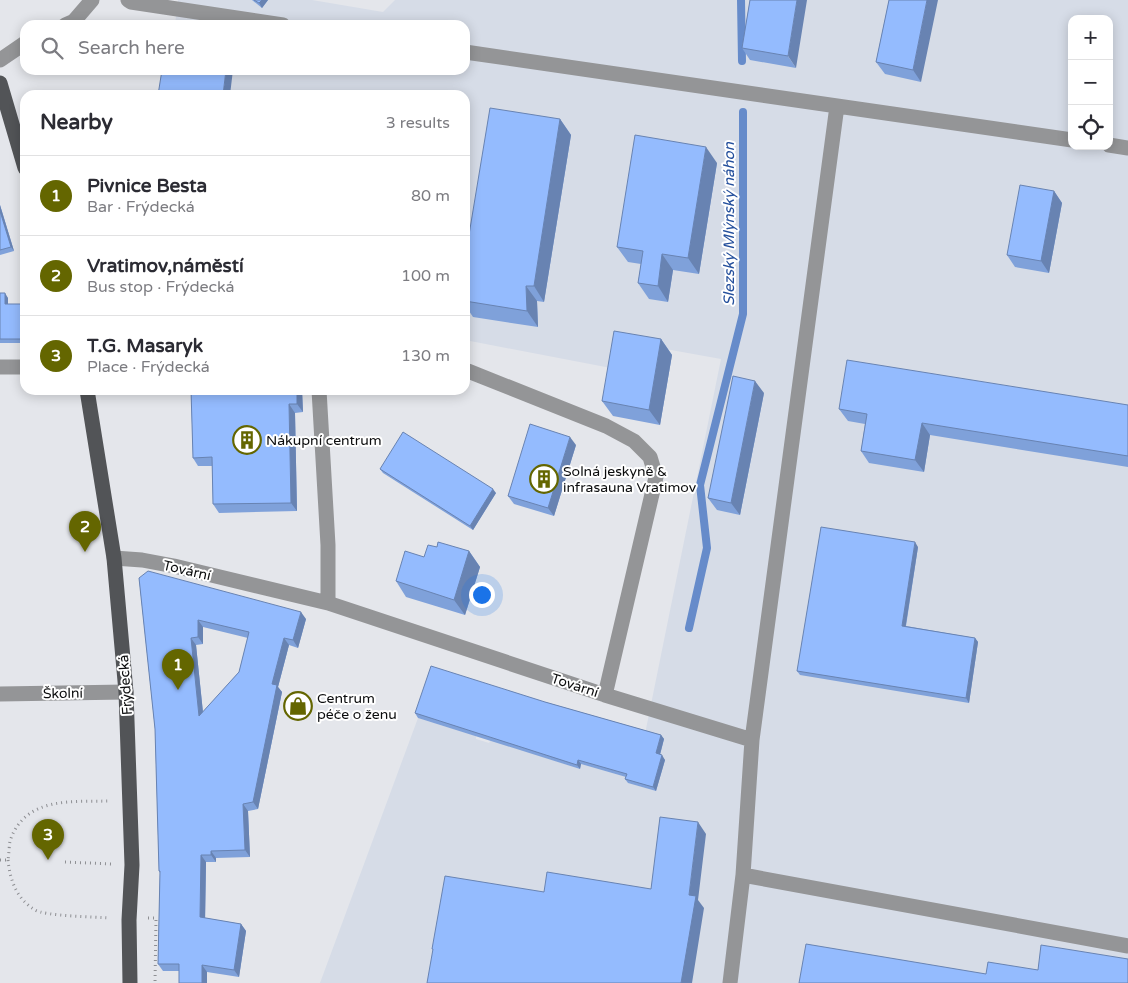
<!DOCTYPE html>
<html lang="en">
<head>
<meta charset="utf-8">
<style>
	:root { --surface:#fff; --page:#f7f7f7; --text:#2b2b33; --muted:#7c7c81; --line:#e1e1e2; --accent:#646600 }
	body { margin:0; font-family:"Varela Round",sans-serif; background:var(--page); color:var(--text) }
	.controls { position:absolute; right:15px; top:15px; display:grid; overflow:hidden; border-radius:10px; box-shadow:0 2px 12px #0003 }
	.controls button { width:45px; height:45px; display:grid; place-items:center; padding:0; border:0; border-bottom:1px solid var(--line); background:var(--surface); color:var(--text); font:25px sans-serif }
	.you { position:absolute; left:481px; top:594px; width:18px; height:18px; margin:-12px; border:4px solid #fff; border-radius:50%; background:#1a73e8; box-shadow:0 0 0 8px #1a73e833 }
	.badge { display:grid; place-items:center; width:32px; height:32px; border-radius:50%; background:var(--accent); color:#fff; font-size:16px; font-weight:700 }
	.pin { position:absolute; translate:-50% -41px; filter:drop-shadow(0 1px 2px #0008) }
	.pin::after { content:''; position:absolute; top:26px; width:18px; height:15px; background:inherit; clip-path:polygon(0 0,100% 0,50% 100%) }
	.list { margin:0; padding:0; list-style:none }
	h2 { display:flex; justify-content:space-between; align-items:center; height:65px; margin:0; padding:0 20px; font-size:21px }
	h2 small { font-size:16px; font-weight:400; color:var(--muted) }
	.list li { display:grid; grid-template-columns:32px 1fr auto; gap:15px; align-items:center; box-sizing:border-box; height:80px; padding:0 20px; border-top:1px solid var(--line) }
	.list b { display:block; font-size:19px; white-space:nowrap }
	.list p { margin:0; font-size:16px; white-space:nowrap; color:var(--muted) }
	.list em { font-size:16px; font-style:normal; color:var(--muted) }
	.icon { flex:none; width:28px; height:28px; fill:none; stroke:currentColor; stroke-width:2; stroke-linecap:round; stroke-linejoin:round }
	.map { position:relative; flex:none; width:1128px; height:983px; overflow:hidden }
	.search { position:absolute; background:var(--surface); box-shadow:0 2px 12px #0003; left:20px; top:20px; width:450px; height:55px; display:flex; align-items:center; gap:12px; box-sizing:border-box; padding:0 18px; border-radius:15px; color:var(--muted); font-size:19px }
	.panel { position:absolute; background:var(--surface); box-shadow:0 2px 12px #0003; left:20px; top:90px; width:450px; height:305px; border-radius:15px }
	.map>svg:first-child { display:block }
	.built { fill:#d6dce7; fill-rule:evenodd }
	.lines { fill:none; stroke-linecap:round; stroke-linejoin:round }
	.stream { stroke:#668bca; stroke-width:8 }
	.path { stroke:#8e8f93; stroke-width:3; stroke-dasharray:1 4; stroke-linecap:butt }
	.minor { stroke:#949597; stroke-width:15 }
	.major { stroke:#525457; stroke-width:15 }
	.wall { fill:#7fa1da; fill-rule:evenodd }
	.shaded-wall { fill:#6883b2 }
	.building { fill:#94bbfe; stroke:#6883b2; fill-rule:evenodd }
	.labels { text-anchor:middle; stroke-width:4; stroke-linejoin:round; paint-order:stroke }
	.poi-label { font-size:14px; fill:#0b0c0d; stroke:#fff; text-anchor:start }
	.street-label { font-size:14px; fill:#0b0c0d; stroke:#fff }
	.water-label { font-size:15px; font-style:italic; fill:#244f9c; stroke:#fff }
</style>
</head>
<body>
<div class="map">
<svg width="1128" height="983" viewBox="0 0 1128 983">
	<rect width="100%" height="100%" fill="#e4e6eb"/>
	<path class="built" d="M178 0H312L383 12 395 0H1128V983H320L418 718 476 736V739L489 743 491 740 580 769 581 764 630 778 629 783 656 791 659 758 645 734 721 359 621 341 616 369 465 340V95H230L233 70H465V25H175ZM1072 19H1109V146H1072Z"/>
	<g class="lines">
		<path class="stream" d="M741 0 742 61
			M689 628 707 548 700 485 743 314V112"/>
		<path class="path" d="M0 860H8C9 854 9 847 10 841 25 796 72 802 110 801
			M8 860C10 881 17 899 35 910 44 916 96 917 110 918
			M65 862 112 864
			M148 918H156L155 983"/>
		<path class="minor" d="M128 0 131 2 283 25
			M65 25 74 21 92 0
			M465 52 1072 140
			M0 60 25 43
			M1109 145 1128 148
			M0 367H25
			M319 390 328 545V603
			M114 558 142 560 174 566 328 603 605 695 656 477 650 457 634 441 606 426 468 371
			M0 694 126 692
			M605 695 752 740
			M743 875 1128 946
			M730 983 743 875 752 740 837 106"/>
		<path class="major" d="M0 83 25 168
			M87 390 114 558 126 692 132 865 129 920 130 983"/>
	</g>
	<path class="wall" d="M252 0H268L262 8Z
		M750 0 796 68 750 60 742 48Z
		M889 0 921 82 885 74 876 62Z
		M560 119 571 135 544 302 537 301 538 327 473 317 465 305V289L467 281 465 279V259Z
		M717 163 699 274 673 270 668 302 649 299 638 283 641 264 628 262 617 247Z
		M1054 191 1062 203 1049 273 1015 267 1007 255Z
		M0 205 14 251 0 255Z
		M0 293 8 298V304H25V343H0Z
		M661 339 672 355 660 425 613 416 602 401Z
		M191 390H302L303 412 295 413 297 511 219 513 213 504 212 466H198L193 458Z
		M764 393 740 515 717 510 708 498Z
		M1128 405V467L930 435 924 472 869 463 861 451 865 424 848 421 839 409Z
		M576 445 554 516 514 504 508 496Z
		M380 469 496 493 473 530 383 473Z
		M437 547 469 551 480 567 465 615 406 597 396 581Z
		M918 547 906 626 975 638 978 642 969 703 800 675 797 671Z
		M139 578 306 619 298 648 289 645 278 687 282 692 258 809 248 811 250 857 216 858V862H206L205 918 241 924 246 931 239 977 207 972V983H179V971H163L158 964 160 873 159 871 155 729ZM203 627 248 638 239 672 203 712 196 645 203 644Z
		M545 702 661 735 664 739 660 755 665 760 656 791 628 783 625 779 626 777 581 764 580 769 418 718 415 713Z"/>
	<path class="shaded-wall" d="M262 0H268L262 8 259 3Z
		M797 0H807L796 68 788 56Z
		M927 0H938L921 82 913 70Z
		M226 70H233L230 95H223Z
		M560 119 571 135 544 302 534 286Z
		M706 147 717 163 699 274 688 258Z
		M1054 191 1062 203 1049 273 1041 261Z
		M0 205 14 251 11 247 0 211Z
		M662 254 673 270 668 302 658 286Z
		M526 286 537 301 538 327 527 311Z
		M5 293 8 298V308L5 304Z
		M661 339 672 355 660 425 649 410Z
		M755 381 764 393 740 515 731 503Z
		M297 390H302L303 412 297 404Z
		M289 404 295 413 297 511 291 503Z
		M922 423 930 435 924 472 915 460Z
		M570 437 576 445 554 516 548 508Z
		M493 489 496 493 473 530 470 526Z
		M915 542 918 547 905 630 902 626Z
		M469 551 480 567 465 615 454 600Z
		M301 612 306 619 298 648 293 640Z
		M198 620 203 627V644L198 637Z
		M191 638 196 645 204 723 199 716Z
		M284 638 289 645 278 687 282 692 258 809 253 802 272 684Z
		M975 638 978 642 969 703 966 698Z
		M661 735 664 739 659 758 656 753Z
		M662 755 665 760 656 791 653 787Z
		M578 760 581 764 580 769 577 765Z
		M243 804 248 811 250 857 245 850Z
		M698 822 706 834 698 900 704 908 692 983H681L689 895Z
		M211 851 216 858V862L211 855Z
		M201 855 206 862 205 925 200 917Z
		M241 924 246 931 239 977 234 970Z
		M202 965 207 972V983H202Z"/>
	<path class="building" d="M254 0H262L259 3Z
		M750 0H797L788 56 742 48Z
		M889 0H927L913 70 876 62Z
		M162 70H226L223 95H158Z
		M490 108 560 119 534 286H526L527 311 465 301V289L468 276H465V259Z
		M635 135 706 147 688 258 662 254 658 286 638 283 643 251 617 247Z
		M1020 185 1054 191 1041 261 1007 255Z
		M0 211 11 247 0 250Z
		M0 293H5V304H25V339H0Z
		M614 331 661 339 649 410 602 401Z
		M847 360 1128 405V456L922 423 915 460 861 451 867 414 839 409Z
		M733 376 755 381 731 503 708 498Z
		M191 390H297V404H289L291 503 213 504 212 457 193 458Z
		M530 424 570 437 548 508 508 496Z
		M403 432 493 489 470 526 380 469Z
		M821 527 915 542 902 626 975 638 966 698 797 671Z
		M438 542 469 551 454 600 396 581 405 551 424 557 428 545 437 547Z
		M148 571 301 612 293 640 284 638 272 684 277 685 253 802 243 804 245 850 211 851V855H201L200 917 241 924 234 970 202 965V983H179V964H158L160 871H159L155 729 139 578ZM198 620 249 632 239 672 199 716 191 638 198 637Z
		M431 666 545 702 661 735 656 753 662 755 653 787 625 779 627 774 578 760 577 765 415 713Z
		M660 817 698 822 689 895 696 896 681 983H427L433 949H432L445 876 544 892 547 872 651 889Z
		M806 944 986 974 988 962 1038 970 1041 945 1128 959V983H799Z"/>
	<defs>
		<symbol id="building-ring" viewBox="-11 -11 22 22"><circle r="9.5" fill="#fff" stroke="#646600" stroke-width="1.5"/><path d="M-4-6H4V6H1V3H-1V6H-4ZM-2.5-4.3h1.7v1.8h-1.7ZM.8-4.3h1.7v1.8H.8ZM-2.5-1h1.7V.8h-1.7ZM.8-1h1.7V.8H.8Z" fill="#646600"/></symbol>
		<symbol id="shop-ring" viewBox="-11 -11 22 22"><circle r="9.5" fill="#fff" stroke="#646600" stroke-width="1.5"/><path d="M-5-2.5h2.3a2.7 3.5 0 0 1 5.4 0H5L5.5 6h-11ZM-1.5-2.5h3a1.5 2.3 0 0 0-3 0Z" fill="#646600"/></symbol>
	</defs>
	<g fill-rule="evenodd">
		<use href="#building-ring" x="231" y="424" width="32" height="32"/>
		<use href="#building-ring" x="528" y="463" width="32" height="32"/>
		<use href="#shop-ring" x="282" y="690" width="32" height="32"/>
	</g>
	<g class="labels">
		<g class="poi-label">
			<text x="266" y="445">Nákupní centrum</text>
			<text x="563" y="476">Solná jeskyně &amp;<tspan x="563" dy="16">infrasauna Vratimov</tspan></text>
			<text x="317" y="703">Centrum<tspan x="317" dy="16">péče o ženu</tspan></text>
		</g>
		<g class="street-label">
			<text transform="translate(187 570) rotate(13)" y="5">Tovární</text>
			<text transform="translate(125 685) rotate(-94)" y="5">Frýdecká</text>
			<text transform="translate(575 685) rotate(18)" y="5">Tovární</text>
			<text transform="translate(63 693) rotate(-1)" y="5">Školní</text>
		</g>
		<g class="water-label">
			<text transform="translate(729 224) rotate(-90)" y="5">Slezský Mlýnský náhon</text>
		</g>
	</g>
</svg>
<div class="controls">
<button>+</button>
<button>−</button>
<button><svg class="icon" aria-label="locate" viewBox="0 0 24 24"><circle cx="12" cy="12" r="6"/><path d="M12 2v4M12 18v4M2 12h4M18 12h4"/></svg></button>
</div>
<div class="you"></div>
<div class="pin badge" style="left:178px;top:690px">1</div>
<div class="pin badge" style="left:85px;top:552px">2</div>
<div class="pin badge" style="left:48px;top:860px">3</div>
<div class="search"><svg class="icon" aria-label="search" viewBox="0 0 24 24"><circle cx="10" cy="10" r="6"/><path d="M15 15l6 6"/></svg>Search here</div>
<section class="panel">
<h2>Nearby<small>3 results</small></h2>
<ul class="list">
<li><span class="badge">1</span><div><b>Pivnice Besta</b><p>Bar · Frýdecká</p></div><em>80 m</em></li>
<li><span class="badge">2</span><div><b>Vratimov,náměstí</b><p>Bus stop · Frýdecká</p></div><em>100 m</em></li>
<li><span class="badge">3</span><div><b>T.G. Masaryk</b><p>Place · Frýdecká</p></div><em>130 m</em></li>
</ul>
</section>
</div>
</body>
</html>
